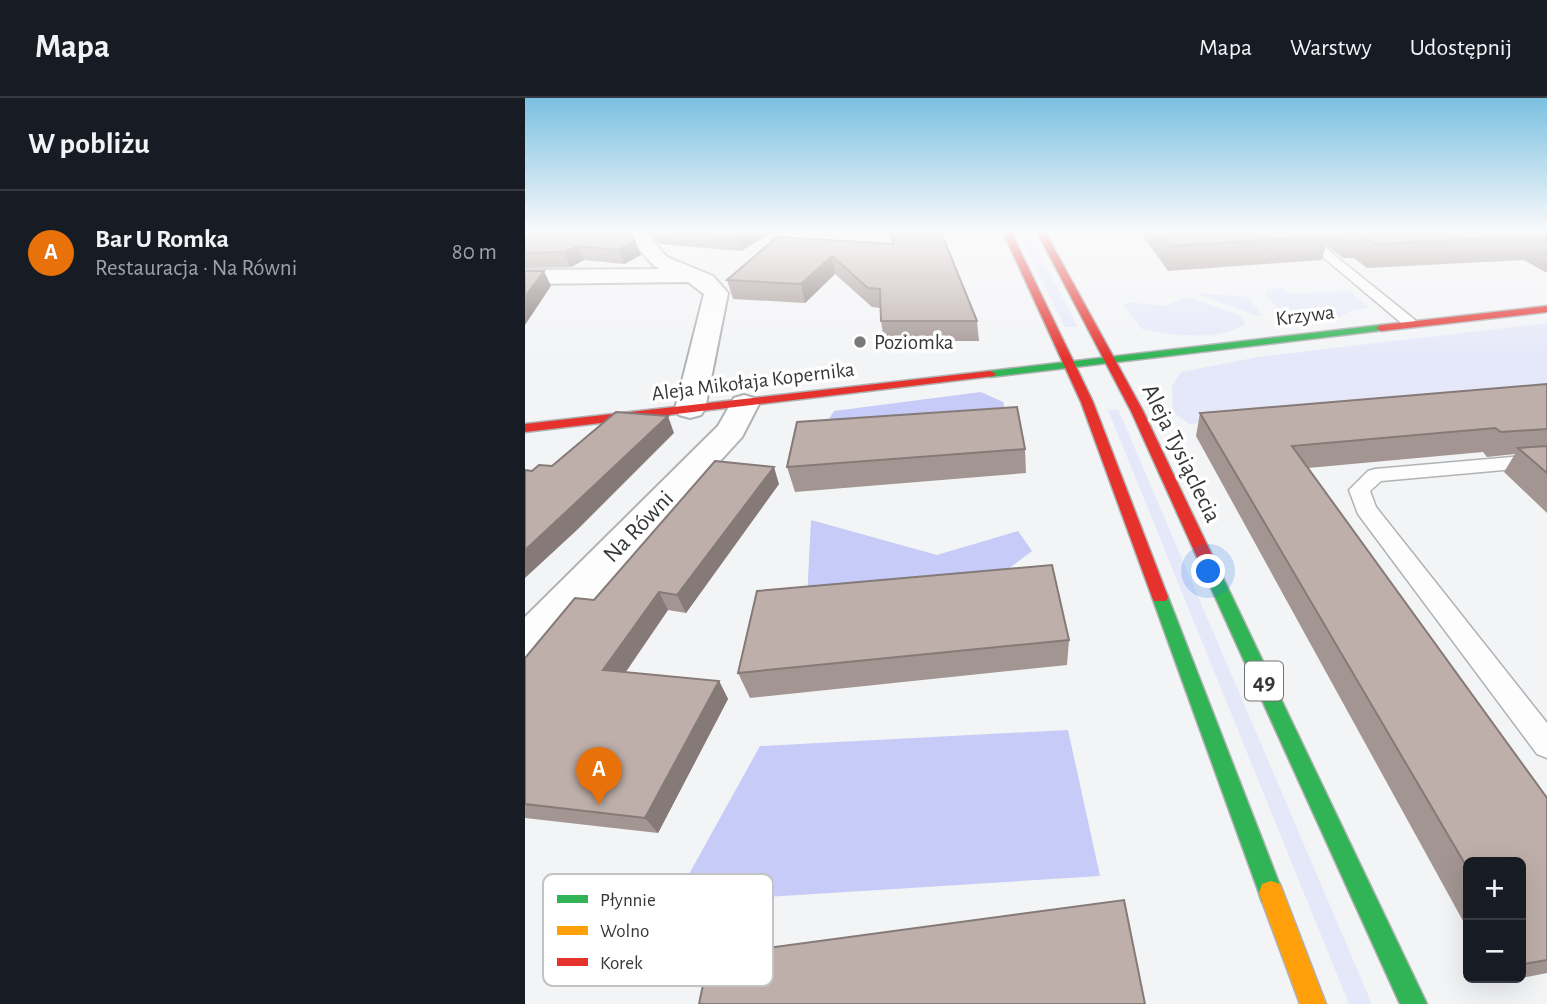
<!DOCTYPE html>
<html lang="pl">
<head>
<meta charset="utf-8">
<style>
	:root { --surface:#171b24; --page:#242831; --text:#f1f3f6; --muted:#9ea1a6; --line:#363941; --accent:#78797a }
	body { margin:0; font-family:"Alegreya Sans",sans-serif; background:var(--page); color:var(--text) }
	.controls { position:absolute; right:21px; bottom:21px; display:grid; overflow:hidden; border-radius:10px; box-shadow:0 7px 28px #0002 }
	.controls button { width:63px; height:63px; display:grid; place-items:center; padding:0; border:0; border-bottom:2px solid var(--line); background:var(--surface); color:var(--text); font:35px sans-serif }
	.you { position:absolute; left:684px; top:474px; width:24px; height:24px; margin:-18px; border:5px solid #fff; border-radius:50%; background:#1a73e8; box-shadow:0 0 0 10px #1a73e833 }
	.badge { display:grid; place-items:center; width:46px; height:46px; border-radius:50%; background:var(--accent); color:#fff; font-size:23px; font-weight:700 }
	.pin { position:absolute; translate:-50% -58px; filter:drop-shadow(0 2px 4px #0008) }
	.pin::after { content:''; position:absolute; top:37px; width:24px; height:21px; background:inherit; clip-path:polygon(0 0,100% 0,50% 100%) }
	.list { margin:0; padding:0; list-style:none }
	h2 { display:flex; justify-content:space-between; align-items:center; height:91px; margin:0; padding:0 28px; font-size:30px }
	h2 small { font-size:23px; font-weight:400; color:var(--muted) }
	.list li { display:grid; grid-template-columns:46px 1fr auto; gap:21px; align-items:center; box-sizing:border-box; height:126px; padding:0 28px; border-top:2px solid var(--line) }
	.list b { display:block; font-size:26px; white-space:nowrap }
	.list p { margin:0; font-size:23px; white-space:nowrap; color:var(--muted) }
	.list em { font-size:23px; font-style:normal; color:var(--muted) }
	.map { position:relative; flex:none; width:1022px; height:906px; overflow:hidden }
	header { display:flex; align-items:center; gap:42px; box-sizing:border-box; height:98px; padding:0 35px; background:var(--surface); border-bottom:2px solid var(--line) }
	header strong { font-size:33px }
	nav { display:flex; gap:38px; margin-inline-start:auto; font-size:24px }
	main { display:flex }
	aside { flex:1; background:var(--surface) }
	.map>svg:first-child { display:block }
	.green { fill:#e5e8f9 }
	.forest { fill:#c6cbf7 }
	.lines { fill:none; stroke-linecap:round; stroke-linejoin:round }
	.lane-casing { stroke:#b1b2b3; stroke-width:3 }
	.street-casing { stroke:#b1b2b3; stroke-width:4 }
	.fast-casing { stroke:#b1b2b3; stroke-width:3 }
	.slow-casing { stroke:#b1b2b3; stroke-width:3 }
	.jam-casing { stroke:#b1b2b3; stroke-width:3 }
	.lane { fill:#fdfdfe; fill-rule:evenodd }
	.street { fill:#fdfdfe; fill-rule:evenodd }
	.fast { fill:#30b455; fill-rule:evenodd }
	.slow { fill:#ff9f0a; fill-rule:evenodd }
	.jam { fill:#e5322d; fill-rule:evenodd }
	.wall { fill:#a39692 }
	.shaded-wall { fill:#857a77 }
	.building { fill:#beafaa; stroke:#857a77; stroke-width:2 }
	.poi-dot { fill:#78797a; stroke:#fff; stroke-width:2.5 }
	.labels { text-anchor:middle; stroke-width:7; stroke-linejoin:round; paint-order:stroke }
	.far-street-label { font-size:21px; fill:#363738; stroke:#fff }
	.far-poi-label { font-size:21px; fill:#363738; stroke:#fff; text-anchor:start }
	.shield { fill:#fff; stroke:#727374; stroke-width:2 }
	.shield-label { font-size:23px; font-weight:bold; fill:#363738 }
	.street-label { font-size:24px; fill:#363738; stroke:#fff }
	.key { fill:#fff; stroke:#c3c3c3; stroke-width:2 }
	.key-label { font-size:19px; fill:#363738 }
</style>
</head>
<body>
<header>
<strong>Mapa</strong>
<nav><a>Mapa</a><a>Warstwy</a><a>Udostępnij</a></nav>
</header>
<main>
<aside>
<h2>W pobliżu<small></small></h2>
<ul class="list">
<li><span class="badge" style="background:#e8710a">A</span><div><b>Bar U Romka</b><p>Restauracja · Na Równi</p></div><em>80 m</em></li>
</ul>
</aside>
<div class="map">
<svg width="1022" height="906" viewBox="0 0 1022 906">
	<rect width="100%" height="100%" fill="#f3f4f6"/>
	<path class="green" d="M492 134H503L553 229H540Z
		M750 190H757L763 196 825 193 845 210 828 212 805 223 767 224 741 197V194Z
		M671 195 723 199 737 218 729 217Z
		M662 199 715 217 720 226C692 244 648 237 617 231L598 207 603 204 639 208Z
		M1022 225V297L664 326 648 314 647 288 656 274 733 259Z
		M593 311 847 906H824L583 312Z"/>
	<path class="forest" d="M456 294 478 304 483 321 293 338 309 313Z
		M286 422 412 457 493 433 507 453 470 481 282 501Z
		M543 632 575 778 148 805 235 648Z"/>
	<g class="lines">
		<defs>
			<path id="lane" d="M338 134H352L342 142 344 157 338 161 332 157 330 141Z
				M768 134H781L890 222V228H880Z
				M1022 356V368L856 383 845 393 851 409 1022 625V660L1012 656 833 416 824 392 843 373 850 371Z"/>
			<path id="street" d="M99 134H120L142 159 188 178 203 195 180 311 176 317 165 320 154 317 150 311 179 196 163 184 0 186V172L135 171 128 167Z
				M219 297 229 300 234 306 217 339 16 559 0 564V519L193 328 209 300Z"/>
			<path id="fast" d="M856 227 860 228V232L465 279 459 276 465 273Z
				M679 452 687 457 902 906H875L671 457Z
				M635 493 641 495 643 499 758 795 755 804 746 807 737 804 734 795 627 499 629 495Z"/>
			<path id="slow" d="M746 783 755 786 801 906H775L734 795 737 786Z"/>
			<path id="jam" d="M478 134H486L568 304 643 499 641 503H629L627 499 556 304Z
				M512 134H520L618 313 687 457 685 461H673L671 457 606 313Z
				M1022 208V214L856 233 851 230 856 227Z
				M465 273 471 276 469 278 0 334V326Z"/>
		</defs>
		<use href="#lane" class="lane-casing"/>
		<use href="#street" class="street-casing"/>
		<use href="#fast" class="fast-casing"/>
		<use href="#slow" class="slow-casing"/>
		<use href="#jam" class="jam-casing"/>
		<use href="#lane" class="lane"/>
		<use href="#street" class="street"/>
		<use href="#fast" class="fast"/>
		<use href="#slow" class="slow"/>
		<use href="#jam" class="jam"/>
	</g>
	<path class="wall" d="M0 134 110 143 116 157 99 166 59 162 46 169 0 170Z
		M123 134H247L216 153 134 146Z
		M364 134H416L452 223 454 243H359L356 223 355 210 347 209 310 176 280 205 208 201 202 182 252 139 367 146Z
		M615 134H1022V174H1020L999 162 842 170 829 160H818L801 147 797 162 643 173Z
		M1022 286V415L979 374 990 356 962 359 958 354 783 370 1022 700V875L996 880V764H943V832L671 338 675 315Z
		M500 351 501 375 270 394 262 369Z
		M254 386 161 515 143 512 101 574 194 583 203 601 133 735 0 720V560L69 502Z
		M544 542 542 567 225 600 213 575Z
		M970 880H995L972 884Z"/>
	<path class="shaded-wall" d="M220 134H247L216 153 212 139Z
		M110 143 116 157 99 166 93 152Z
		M53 148 59 162 46 169 39 154Z
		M307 158 310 176 280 205 276 186Z
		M19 173 26 188 0 227V199Z
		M143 318 149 335 52 432 0 480V452Z
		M249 369 254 386 161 515 152 497Z
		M134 494 143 512 90 589 78 572Z
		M194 583 203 601 133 735 120 720Z"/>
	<path class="building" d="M0 134H103L110 143 93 152 53 148 39 154 0 155Z
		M151 134H220L212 139Z
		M366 134H416L452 223H356L355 191 343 190 307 158 276 186 202 182 252 139 369 146Z
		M635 134H799L804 138 646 148Z
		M822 134H1022V144L1010 138 850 146 836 136 825 137Z
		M0 173H19L0 199Z
		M1022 286V331L976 334 970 330 767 348 1022 700V862L999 866 996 860V764H943V771L675 315Z
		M492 309 500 351 262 369 272 324Z
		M91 314 143 318 41 414 0 452V372L7 373 14 367 27 368Z
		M1022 348V375L993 350Z
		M190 363 249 369 152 497 134 494 78 572 194 583 120 720 0 706V560L50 500 69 502Z
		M527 467 544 542 213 575 232 493Z
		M599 802 620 906H174L184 858Z"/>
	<linearGradient id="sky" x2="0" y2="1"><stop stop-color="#7ac0e1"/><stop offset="0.51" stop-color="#fafafb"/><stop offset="1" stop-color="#fafafb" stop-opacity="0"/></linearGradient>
	<rect width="1022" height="261" fill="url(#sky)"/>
	<circle class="poi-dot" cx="335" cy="244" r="7"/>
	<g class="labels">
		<g class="far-street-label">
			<text transform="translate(780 217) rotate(-7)" y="7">Krzywa</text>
			<text transform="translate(228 283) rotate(-7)" y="7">Aleja Mikołaja Kopernika</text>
		</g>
		<g class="far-poi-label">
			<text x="349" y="251">Poziomka</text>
		</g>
		<rect class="shield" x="720" y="563.5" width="38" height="39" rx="5"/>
		<g class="shield-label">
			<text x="739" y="591">49</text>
		</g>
		<g class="street-label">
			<text transform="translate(657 355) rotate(64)" y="8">Aleja Tysiąclecia</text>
			<text transform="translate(113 428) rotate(-46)" y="8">Na Równi</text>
		</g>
	</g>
	<rect x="18" y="776" width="230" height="112" rx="10" class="key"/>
	<rect x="32" y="797" width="31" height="8" fill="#30b455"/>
	<rect x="32" y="828" width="31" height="9" fill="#ff9f0a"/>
	<rect x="32" y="860" width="31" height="8" fill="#e5322d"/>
	<g class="key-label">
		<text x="75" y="808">Płynnie</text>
		<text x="75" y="839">Wolno</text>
		<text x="75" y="871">Korek</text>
	</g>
</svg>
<div class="controls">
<button>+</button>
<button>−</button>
</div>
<div class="you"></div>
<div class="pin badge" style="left:74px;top:707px;background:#e8710a">A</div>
</div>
</main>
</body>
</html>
